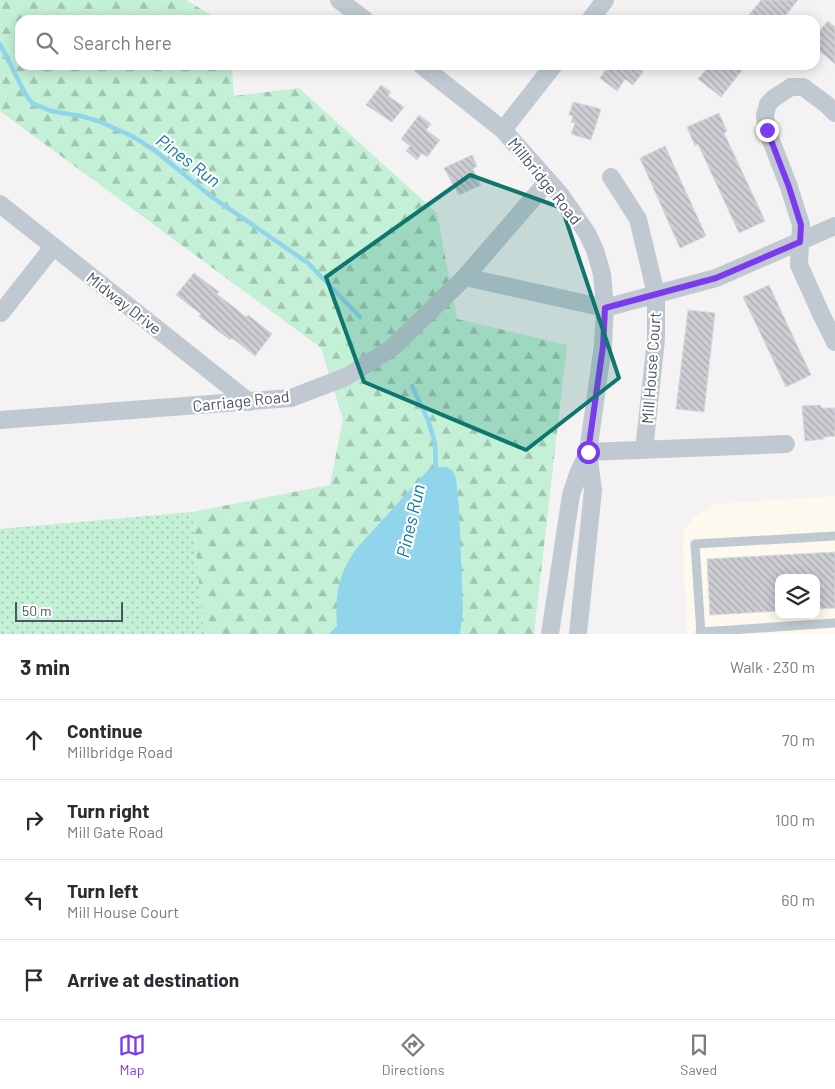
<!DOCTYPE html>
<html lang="en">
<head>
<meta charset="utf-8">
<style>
	:root { --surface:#fff; --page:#f2f2f3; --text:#2b2b33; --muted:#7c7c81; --line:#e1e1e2; --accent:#7c3aed }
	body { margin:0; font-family:Barlow,sans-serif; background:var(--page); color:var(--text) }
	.controls { position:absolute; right:15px; bottom:15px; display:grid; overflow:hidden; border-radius:10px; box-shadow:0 2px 12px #0003 }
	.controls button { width:45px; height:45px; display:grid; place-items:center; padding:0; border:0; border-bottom:1px solid var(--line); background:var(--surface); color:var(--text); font:25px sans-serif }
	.scale { position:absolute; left:15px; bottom:12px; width:108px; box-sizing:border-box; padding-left:5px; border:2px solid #4a5560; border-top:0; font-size:14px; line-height:18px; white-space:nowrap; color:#4a5560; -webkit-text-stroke:4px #fff; paint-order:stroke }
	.stop { position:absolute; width:15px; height:15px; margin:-11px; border:4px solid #7c3aed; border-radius:50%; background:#fff }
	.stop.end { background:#7c3aed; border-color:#fff; box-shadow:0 1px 5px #0008 }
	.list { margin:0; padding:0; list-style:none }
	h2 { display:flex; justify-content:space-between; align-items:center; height:65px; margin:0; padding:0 20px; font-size:21px }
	h2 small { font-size:16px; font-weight:400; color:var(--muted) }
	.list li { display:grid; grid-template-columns:32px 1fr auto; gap:15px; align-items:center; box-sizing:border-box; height:80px; padding:0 20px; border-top:1px solid var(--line) }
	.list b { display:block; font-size:19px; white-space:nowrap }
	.list p { margin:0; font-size:16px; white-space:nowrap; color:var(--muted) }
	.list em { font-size:16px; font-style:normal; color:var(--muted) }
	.icon { flex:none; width:28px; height:28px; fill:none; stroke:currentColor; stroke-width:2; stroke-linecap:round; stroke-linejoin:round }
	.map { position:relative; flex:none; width:835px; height:634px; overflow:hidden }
	.search { position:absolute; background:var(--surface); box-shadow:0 2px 12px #0003; left:15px; right:15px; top:15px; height:55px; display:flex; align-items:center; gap:12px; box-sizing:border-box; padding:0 18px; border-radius:15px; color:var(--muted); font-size:19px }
	.sheet { height:385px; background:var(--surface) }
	nav { display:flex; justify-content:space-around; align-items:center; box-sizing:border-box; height:70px; border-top:1px solid var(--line); background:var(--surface); font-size:14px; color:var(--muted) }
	nav a { display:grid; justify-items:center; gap:2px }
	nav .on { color:var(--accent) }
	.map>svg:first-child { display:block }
	.commercial { fill:#fdf9ee; fill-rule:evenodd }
	.grass { fill:url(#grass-dots) }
	.forest { fill:url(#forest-firs) }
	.water { fill:#91d5ec }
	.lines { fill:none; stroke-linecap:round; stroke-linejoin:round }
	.stream { stroke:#91d5ec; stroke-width:4.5 }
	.building { fill:url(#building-back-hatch); stroke:#d6d8dd }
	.lane { stroke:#c0c9d1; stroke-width:9 }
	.street { stroke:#c0c9d1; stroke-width:18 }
	.route { stroke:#7c3aed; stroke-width:6 }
	.marked { fill:#0f766e; fill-opacity:0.2; stroke:#0f766e; stroke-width:4; stroke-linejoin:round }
	.labels { text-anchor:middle; stroke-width:4.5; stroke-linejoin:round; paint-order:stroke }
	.street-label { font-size:16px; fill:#4a5560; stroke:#fff }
	.water-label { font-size:18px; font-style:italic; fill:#0e7b9f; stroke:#fff }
</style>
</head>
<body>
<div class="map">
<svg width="835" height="634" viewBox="0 0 835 634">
	<defs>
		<pattern id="grass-dots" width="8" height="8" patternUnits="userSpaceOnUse" patternTransform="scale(1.25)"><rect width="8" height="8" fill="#c3f0d6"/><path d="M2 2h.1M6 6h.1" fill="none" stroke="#a0c5b1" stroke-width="1.8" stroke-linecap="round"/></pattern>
		<pattern id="forest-firs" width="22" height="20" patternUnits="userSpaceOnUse" patternTransform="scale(1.25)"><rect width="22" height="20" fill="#c3f0d6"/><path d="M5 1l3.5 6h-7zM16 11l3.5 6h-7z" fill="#a0c5b1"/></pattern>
		<pattern id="building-back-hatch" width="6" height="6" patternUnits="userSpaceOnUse" patternTransform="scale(1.25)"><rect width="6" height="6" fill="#ccced4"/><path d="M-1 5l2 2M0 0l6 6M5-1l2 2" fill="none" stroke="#a8aaaf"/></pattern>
	</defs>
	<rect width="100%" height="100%" fill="#f4f2f2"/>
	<path class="commercial" d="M835 496V634H687L683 548 684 529 695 516 717 504ZM779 578H816V615H779Z"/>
	<path class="grass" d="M192 512 204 634H0V529Z"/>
	<path class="forest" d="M0 0H186L219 20H20V65H232L234 96 299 88 437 213 457 319 567 345 534 634H204L192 512 330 485 343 419 321 348 0 111Z"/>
	<path class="water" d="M439 467H446L452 470 456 478 459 508 463 610 460 634H329L337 626C335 595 338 575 356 549L428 470Z"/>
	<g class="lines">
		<path class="stream" d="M0 44 26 95 32 103 51 111 81 116 98 121 132 136 154 150 212 197 308 263 360 317
			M412 386 428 420 435 443 436 472"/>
	</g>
	<path class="building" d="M761 0H798L782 20H745Z
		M828 21 835 27V64L815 47V36Z
		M609 65H634L643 72 633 85 625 79 617 91 600 78Z
		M710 65H746L721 97 698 79Z
		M381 85 391 92 388 96 404 107 392 122 366 105Z
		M573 102 601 109 591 140 571 134 575 123 571 122 573 116 569 115Z
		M719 113 727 131 724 133 765 221 739 233 698 144 695 146 687 127Z
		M419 115 431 124 426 130 440 140 427 157 422 153 417 160 406 151 410 146 401 139Z
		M665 146 706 236 680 248 640 158Z
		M472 155 477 166 473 169 481 185 459 195 444 168Z
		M194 273 219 292 217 294 246 317 248 315 272 334 255 356 232 338 230 340 199 316 201 314 176 295Z
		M769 285 811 375 786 387 743 297Z
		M688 310 715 313 704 412 676 409Z
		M821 405V408H835V436L824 437V439L805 441 802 406Z
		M835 552V608L816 609V578H779V611L710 615 707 559Z"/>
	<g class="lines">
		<path class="lane" d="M700 632 835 623
			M701 634 695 544 835 536"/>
		<path class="street" d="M339 0 365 20
			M590 20 605 0
			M421 65 503 130 560 194 587 233 595 250 602 274 605 308 603 345 588 452 578 474 571 495 550 634
			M835 113 826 104 803 87H791L774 98 768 104 765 115 767 130 789 187 801 225 799 265 822 316 835 342
			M503 130 554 65
			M611 177 638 219 656 294V339L644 450
			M0 204 249 402
			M465 277 605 308 716 278 835 226
			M1 313 53 247
			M0 420 291 398 346 377 392 348 465 277 548 181
			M588 452 786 444
			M578 634 593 490 588 452"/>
	</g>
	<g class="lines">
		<path class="route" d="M588 452 603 346 605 308 716 278 800 242 801 225 789 187 767 130"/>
	</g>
	<path class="marked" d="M470 175 562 208 619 378 526 450 364 382 326 277Z"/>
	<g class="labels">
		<g class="street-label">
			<text transform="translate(545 181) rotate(51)" y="6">Millbridge Road</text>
			<text transform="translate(124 303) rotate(38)" y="6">Midway Drive</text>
			<text transform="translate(651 368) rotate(-86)" y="6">Mill House Court</text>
			<text transform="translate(241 401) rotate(-6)" y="6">Carriage Road</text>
		</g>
		<g class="water-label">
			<text transform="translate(188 161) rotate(37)" y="6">Pines Run</text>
			<text transform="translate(411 521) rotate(-77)" y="6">Pines Run</text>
		</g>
	</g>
</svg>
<div class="controls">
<button><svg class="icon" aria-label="layers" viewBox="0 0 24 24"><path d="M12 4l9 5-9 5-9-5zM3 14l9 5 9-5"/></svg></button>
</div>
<div class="scale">50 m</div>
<div class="stop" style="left:588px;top:452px"></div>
<div class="stop end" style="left:767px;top:130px"></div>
<div class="search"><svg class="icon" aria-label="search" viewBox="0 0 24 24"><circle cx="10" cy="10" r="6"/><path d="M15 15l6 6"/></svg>Search here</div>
</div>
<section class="sheet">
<h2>3 min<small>Walk · 230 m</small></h2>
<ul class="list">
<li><svg class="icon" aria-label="ahead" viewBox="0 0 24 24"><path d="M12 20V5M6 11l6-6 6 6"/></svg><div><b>Continue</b><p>Millbridge Road</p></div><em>70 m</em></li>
<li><svg class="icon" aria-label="right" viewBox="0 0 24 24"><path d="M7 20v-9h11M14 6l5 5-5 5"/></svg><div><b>Turn right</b><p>Mill Gate Road</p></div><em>100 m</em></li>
<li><svg class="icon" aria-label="left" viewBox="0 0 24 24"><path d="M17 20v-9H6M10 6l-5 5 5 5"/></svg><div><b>Turn left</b><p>Mill House Court</p></div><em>60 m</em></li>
<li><svg class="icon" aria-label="arrive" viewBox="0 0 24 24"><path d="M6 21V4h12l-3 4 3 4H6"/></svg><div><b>Arrive at destination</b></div></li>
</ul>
</section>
<nav>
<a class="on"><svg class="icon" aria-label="map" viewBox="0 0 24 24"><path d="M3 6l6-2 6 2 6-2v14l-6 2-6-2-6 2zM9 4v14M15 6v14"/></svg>Map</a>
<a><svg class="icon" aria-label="directions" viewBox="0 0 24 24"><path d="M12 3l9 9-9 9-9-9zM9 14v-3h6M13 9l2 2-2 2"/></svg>Directions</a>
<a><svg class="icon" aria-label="saved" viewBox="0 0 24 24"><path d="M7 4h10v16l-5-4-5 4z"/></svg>Saved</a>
</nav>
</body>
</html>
